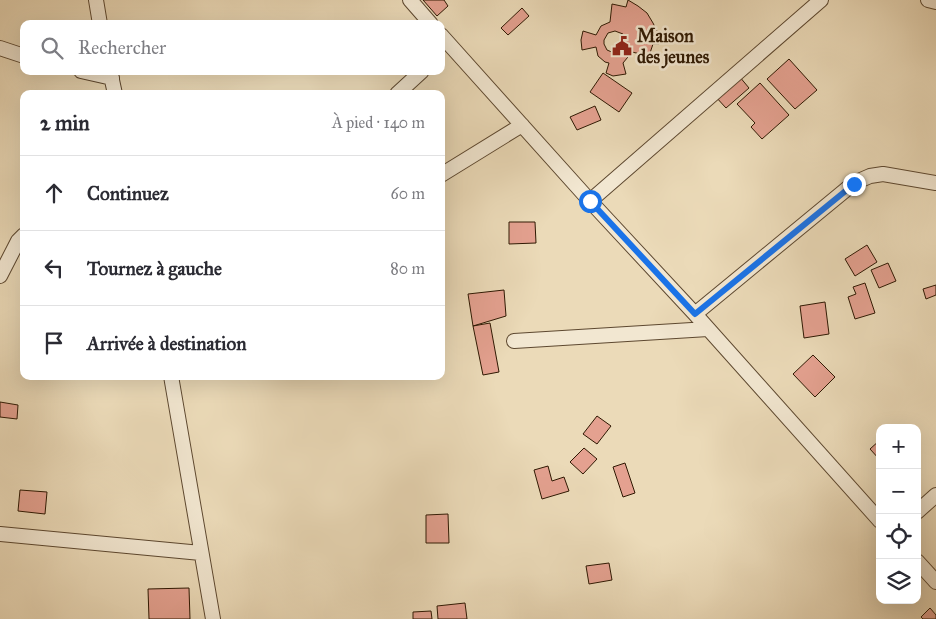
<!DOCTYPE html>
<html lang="fr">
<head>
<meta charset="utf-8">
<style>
	:root { --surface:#fff; --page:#f2f2f3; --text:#2b2b33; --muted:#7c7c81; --line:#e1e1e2 }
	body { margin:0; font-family:"IM FELL Great Primer",serif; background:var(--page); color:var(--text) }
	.controls { position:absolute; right:15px; bottom:15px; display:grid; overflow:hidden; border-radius:10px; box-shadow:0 5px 20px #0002 }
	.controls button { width:45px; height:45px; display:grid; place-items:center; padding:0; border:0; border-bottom:1px solid var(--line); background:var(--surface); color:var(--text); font:25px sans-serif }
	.stop { position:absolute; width:15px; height:15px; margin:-11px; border:4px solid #1a73e8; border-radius:50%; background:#fff }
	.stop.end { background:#1a73e8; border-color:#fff; box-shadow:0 1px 5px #0008 }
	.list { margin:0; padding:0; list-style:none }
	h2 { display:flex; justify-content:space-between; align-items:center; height:65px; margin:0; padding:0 20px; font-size:21px }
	h2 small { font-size:16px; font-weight:400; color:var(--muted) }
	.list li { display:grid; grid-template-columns:32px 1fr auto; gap:15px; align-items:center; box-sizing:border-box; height:75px; padding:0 20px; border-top:1px solid var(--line) }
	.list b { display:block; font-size:19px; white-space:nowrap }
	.list em { font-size:16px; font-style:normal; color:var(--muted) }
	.icon { flex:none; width:28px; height:28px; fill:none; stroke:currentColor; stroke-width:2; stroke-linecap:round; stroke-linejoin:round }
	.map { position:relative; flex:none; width:936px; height:619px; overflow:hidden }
	.search { position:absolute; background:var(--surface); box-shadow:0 5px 20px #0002; left:20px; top:20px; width:425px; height:55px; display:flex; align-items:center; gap:12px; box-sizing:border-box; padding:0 18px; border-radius:10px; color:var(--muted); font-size:19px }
	.panel { position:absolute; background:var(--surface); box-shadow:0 5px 20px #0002; left:20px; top:90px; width:425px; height:290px; border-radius:10px }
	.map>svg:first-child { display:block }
	.building { fill:#e4a190; stroke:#2e1802; fill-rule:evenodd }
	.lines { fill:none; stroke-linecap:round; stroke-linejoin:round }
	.street-casing { stroke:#5d4830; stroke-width:16 }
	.street { stroke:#f2e7d1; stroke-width:14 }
	.route { stroke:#1a73e8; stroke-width:6 }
	.labels { text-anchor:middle; stroke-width:5; stroke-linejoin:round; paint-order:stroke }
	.poi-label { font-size:18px; font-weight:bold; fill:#2e1802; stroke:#f2e7d1; text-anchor:start }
</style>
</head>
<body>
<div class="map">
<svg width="936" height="619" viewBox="0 0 936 619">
	<rect width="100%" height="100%" fill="#ebdab8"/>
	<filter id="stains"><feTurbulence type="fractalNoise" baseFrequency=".004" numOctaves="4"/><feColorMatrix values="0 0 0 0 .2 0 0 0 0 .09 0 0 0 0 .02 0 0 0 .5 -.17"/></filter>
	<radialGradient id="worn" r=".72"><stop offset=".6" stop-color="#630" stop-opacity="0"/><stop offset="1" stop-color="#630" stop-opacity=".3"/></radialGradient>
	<path class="building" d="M423 0H444L448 6 437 16Z
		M628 0 638 6 647 13 653 23 658 33 659 44H653L649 56 632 52 623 63 626 74 613 76 606 73 609 63 605 62 598 56 596 47 582 50 581 40 583 31 596 35 601 26 610 22 612 4 626 7ZM615 31 623 34 625 37 626 44 622 51 614 53 607 50 604 44V40L608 33Z
		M522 8 529 16 508 35 501 28Z
		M789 59 817 90 795 109 767 79Z
		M603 73 632 93 619 112 590 92Z
		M739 76 749 88 726 108 715 96Z
		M760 83 789 115 762 139 751 127 755 123 737 104Z
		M595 106 601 120 577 130 570 117Z
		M509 222H535L536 243 509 244Z
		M867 245 877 262 855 276 845 259Z
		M888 263 896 281 879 288 871 270Z
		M865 283 875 313 855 319 848 297 856 294 853 287Z
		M936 285V295L926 299 923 289Z
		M504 290 506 316 473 326 468 294Z
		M825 302 829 334 804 338 800 306Z
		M490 323 499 372 483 375 473 326Z
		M813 355 835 377 815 397 793 374Z
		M0 402 18 405 17 419 0 417Z
		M597 416 611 426 597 444 583 434Z
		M880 440V460L870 449Z
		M584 448 597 459 583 474 570 462Z
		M625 463 635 493 623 497 613 467Z
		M548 466 552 481 564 477 569 491 542 499 534 470Z
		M20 490 47 492 45 514 18 511Z
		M448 514 449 543H426V515Z
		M609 563 612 580 589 584 586 566Z
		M189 588 190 619H149L148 589Z
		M465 603 467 619H438L437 606Z
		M930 608 936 615V619H923L921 617Z
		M431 611 432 619H413V612Z"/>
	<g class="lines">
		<defs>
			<path id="street" d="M96 0 100 24
				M410 0 431 24
				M928 0 936 2
				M441 35 590 201 695 314 880 521
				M0 48 24 56
				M81 71 112 78
				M110 71 115 94
				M397 94 422 71
				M441 175 522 125
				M590 201 821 0
				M0 276 18 241 24 235
				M695 314 854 183 870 176 883 174 936 183
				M514 341 708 329
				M171 376 213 619
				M917 512 936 495
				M0 534 201 553
				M917 561 936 582"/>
		</defs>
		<use href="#street" class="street-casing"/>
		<use href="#street" class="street"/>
	</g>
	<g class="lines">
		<path class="route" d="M590 201 695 314 854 184"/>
	</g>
	<defs>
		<symbol id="civic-bare" viewBox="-9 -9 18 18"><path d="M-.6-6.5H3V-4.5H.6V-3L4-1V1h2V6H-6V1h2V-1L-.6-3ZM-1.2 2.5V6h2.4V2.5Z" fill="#8f2418" stroke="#f2e7d1" stroke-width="2.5" paint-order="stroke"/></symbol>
	</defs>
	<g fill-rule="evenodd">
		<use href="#civic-bare" x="608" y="32" width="28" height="28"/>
	</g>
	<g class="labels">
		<g class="poi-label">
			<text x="637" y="42">Maison<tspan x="637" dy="21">des jeunes</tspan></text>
		</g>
	</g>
	<rect width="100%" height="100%" filter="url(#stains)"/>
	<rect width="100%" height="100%" fill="url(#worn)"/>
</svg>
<div class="controls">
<button>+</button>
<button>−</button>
<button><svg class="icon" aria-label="locate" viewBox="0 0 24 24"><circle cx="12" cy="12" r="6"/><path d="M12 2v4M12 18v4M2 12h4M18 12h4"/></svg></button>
<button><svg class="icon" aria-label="layers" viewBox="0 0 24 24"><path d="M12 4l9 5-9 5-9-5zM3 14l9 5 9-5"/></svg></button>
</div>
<div class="stop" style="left:590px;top:201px"></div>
<div class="stop end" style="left:854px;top:184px"></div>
<div class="search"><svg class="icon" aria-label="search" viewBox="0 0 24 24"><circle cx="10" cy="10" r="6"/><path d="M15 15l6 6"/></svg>Rechercher</div>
<section class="panel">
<h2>2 min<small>À pied · 140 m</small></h2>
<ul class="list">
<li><svg class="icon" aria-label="ahead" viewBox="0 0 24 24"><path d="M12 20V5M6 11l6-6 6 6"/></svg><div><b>Continuez</b></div><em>60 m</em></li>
<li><svg class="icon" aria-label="left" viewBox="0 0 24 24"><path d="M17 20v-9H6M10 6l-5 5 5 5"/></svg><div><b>Tournez à gauche</b></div><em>80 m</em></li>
<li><svg class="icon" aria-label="arrive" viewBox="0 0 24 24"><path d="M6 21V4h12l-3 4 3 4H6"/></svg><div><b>Arrivée à destination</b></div></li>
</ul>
</section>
</div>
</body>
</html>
